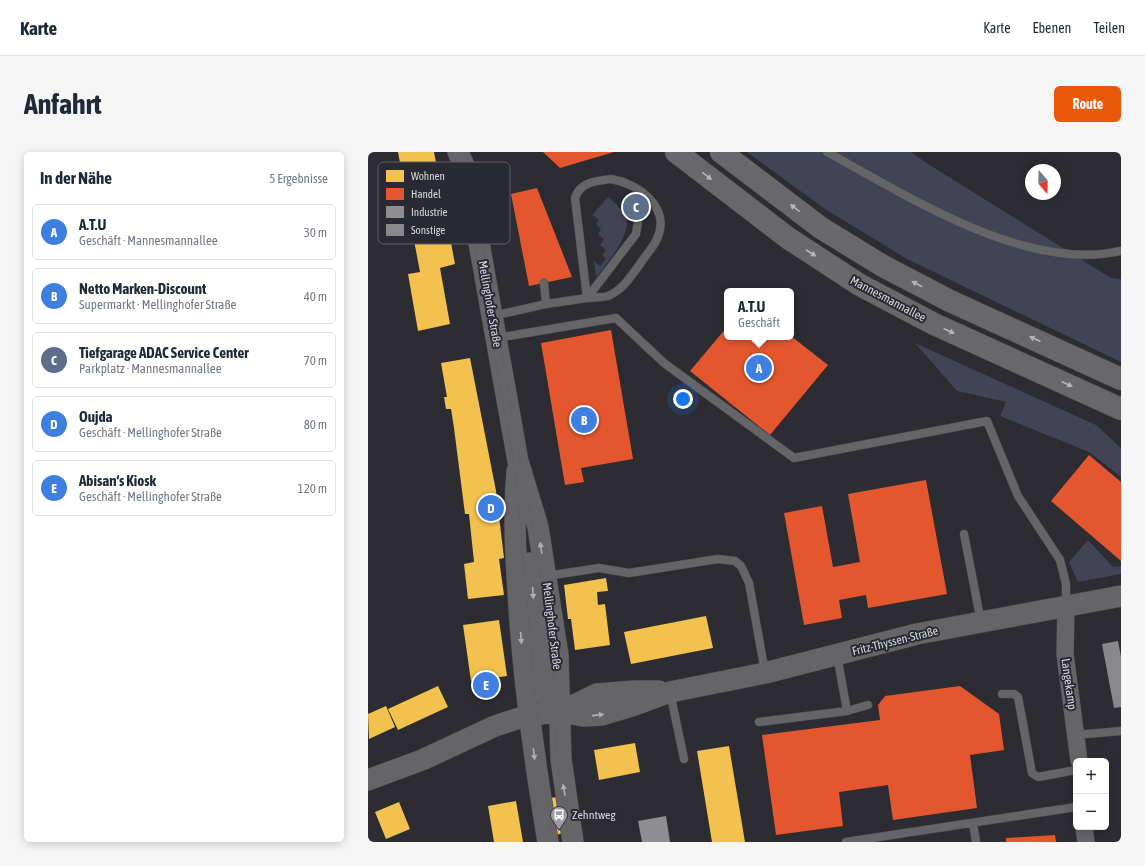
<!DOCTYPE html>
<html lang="de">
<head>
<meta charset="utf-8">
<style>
	:root { --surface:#fff; --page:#f6f6f7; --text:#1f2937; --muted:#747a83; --line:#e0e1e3; --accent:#ea580c }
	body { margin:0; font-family:"Asap Condensed",sans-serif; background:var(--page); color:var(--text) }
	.controls { position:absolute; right:12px; bottom:12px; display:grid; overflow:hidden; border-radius:6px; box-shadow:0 2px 10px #0003 }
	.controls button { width:36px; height:36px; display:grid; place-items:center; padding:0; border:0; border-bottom:1px solid var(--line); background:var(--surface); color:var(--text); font:20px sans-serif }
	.compass { position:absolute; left:657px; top:12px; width:36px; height:36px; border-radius:50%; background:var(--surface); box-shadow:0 2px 10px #0003; rotate:160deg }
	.you { position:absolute; left:315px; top:247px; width:14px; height:14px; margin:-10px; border:3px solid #fff; border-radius:50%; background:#1a73e8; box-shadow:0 0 0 6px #1a73e833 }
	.badge { display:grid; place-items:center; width:26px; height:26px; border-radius:50%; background:var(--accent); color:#fff; font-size:13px; font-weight:700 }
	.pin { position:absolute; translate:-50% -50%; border:2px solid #fff; box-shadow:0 1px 4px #0006 }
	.popup { position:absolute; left:356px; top:136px; width:70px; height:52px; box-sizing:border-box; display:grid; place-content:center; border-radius:6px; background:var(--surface); filter:drop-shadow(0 1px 3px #0005); font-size:13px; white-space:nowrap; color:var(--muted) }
	.popup b { font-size:15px; color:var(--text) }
	.popup::after { content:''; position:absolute; left:50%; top:100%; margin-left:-8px; border:8px solid transparent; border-top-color:var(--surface) }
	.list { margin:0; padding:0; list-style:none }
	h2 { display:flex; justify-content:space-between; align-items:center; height:52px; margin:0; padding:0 16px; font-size:17px }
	h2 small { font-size:13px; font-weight:400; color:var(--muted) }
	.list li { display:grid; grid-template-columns:26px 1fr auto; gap:12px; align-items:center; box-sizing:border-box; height:56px; margin:0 8px 8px; padding:0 8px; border:1px solid var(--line); border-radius:6px }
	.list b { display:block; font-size:15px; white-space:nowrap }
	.list p { margin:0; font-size:13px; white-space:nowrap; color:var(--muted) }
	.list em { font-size:13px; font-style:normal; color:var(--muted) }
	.map { position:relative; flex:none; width:753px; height:690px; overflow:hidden; border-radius:6px }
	header { display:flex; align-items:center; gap:24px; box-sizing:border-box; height:56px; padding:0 20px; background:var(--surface); border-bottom:1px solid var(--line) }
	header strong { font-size:19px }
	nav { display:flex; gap:22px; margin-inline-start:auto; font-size:14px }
	.intro { display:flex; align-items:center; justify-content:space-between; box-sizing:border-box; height:96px; padding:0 24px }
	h1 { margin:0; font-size:28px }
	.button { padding:10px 18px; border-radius:6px; background:var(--accent); color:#fff; font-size:14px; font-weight:700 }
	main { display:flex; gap:24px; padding:0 24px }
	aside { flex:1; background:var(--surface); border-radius:6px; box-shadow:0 2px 10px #0003 }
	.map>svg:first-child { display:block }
	.green { fill:#424355 }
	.homes { fill:#f2c14e }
	.shops { fill:#e4572e }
	.industry { fill:#8d8d92 }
	.building { fill:#87878c }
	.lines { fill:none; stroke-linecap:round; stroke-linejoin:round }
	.service-casing { stroke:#48484d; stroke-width:9 }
	.minor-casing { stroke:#48484d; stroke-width:18 }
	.tertiary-casing { stroke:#48484d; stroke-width:22 }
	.secondary-casing { stroke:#48484d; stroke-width:23 }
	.service { stroke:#656567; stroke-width:8 }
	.minor { stroke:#656567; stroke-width:17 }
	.tertiary { stroke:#656567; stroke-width:21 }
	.secondary { stroke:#68686a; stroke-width:22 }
	.tram { stroke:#626265; stroke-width:1 }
	.oneway { fill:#b6b6bb }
	.oneway2 { fill:#afafb4 }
	.labels { text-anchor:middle; stroke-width:4; stroke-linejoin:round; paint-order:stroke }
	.street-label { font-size:12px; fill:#d7d7de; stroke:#2a2a34 }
	.poi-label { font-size:12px; fill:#d7d7de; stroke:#2a2a34; text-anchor:start }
	.key { fill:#2a2a34; stroke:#5e5e67; stroke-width:1 }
	.key-label { font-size:11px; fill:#d7d7de }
</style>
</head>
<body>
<header>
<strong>Karte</strong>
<nav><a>Karte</a><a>Ebenen</a><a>Teilen</a></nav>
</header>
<div class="intro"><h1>Anfahrt</h1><a class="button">Route</a></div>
<main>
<aside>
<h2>In der Nähe<small>5 Ergebnisse</small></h2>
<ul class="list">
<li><span class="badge" style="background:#3f7fe0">A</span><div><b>A.T.U</b><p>Geschäft · Mannesmannallee</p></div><em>30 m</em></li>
<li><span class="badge" style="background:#3f7fe0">B</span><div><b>Netto Marken-Discount</b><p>Supermarkt · Mellinghofer Straße</p></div><em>40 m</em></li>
<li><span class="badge" style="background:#5c6f8a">C</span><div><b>Tiefgarage ADAC Service Center</b><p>Parkplatz · Mannesmannallee</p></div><em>70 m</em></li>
<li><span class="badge" style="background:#3f7fe0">D</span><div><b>Oujda</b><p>Geschäft · Mellinghofer Straße</p></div><em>80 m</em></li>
<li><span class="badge" style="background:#3f7fe0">E</span><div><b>Abisan‘s Kiosk</b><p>Geschäft · Mellinghofer Straße</p></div><em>120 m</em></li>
</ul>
</aside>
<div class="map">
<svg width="753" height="690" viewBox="0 0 753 690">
	<rect width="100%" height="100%" fill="#2c2c32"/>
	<path class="green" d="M379 0H543L560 12 743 126 753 127V210L539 107 457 57Z
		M240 45C247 51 255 57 258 66 264 82 238 113 228 125L226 109 232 114 238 107 234 103 238 98 232 93 236 87 230 82 233 77 228 72 231 68 224 63Z
		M547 191 728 273 753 296V325L721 300 632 264 638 250 589 239Z
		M720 388 745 415 753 414V422L710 430 701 410Z"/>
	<path class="homes" d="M30 0H66L87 112 72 116 82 172 50 179 40 122 52 120 45 83 48 82 40 38H37Z
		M102 206 128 339 136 406 131 407 136 443 100 447 96 412 106 410 101 362H97L86 276 83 257H78L76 245H79L73 211Z
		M238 426 240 439 229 440 230 453 237 452 242 493 207 498 203 467H200L196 433Z
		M338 464 345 496 263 512 256 480Z
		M131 468 139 524 103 529 95 473Z
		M70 534 80 555 30 578 20 557Z
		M18 554 27 575 1 587 0 562Z
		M267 591 272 620 231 628 226 598Z
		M361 594 377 690H344L329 599Z
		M190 645 196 681 188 683 182 646Z
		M148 649 155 690H126L120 654Z
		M31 650 42 677 18 687 7 660Z"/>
	<path class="shops" d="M175 0H246L192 16Z
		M169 36 204 125 161 134 143 42Z
		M359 175V185H423V184L460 213 402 283 322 219Z
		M243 178 265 307 213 316 216 330 197 333 173 191Z
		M721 303 753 330V409L683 349Z
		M558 328 579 442 500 456 498 443 471 448 474 466 436 473 416 361 454 354 465 415 492 410 480 342Z
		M592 534 631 562 636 598 602 603 609 656 525 668 520 633 471 640 475 674 408 683 394 583 512 568 510 553 517 544Z
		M687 683 688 690H638V686Z"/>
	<path class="industry" d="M298 664 302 690H274L270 669Z"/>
	<path class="building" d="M750 489 753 505V555L746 556 734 492Z"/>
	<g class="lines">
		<defs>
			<path id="service" d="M459 0C540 44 658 121 753 99
				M243 27C269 31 304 55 289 87 285 96 277 104 272 112 263 124 255 138 240 144 234 146 225 145 219 146L207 46C212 30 228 29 243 27Z
				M176 131 178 152
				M125 164 178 152 219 146 268 82 270 70 268 55
				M129 186 248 166 296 211 426 306 619 269 650 344 692 408 698 432V453
				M596 382 613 470
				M179 424 231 416 261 421 350 407 367 409 373 414 381 431 397 520
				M469 503 479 559
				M302 540 316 607
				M634 542H646L650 545 664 621 670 625 708 618
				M391 570 479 559 500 553
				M708 583 753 579
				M605 671 608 690
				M478 690 708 655"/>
			<path id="minor" d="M698 454 697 502 711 609
				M716 675 718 690"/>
			<path id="tertiary" d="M90 0 98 18 150 309 170 375 190 503 193 607 205 690
				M149 319C145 364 148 409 151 455 156 534 167 612 180 690
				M162 411 164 419 173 533 186 555 192 560
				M192 560 229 542 266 539H291
				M0 628 54 608 127 574 161 563 192 560 215 564 234 563 267 553 302 540 397 521 549 482 753 444"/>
			<path id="secondary" d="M308 0 420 86 492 133 566 172 753 257
				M353 0 453 76 515 114 582 149 753 227"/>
		</defs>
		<use href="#service" class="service-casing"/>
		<use href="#minor" class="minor-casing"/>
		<use href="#tertiary" class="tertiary-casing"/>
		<use href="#secondary" class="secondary-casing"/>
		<use href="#service" class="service"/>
		<use href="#minor" class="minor"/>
		<use href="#tertiary" class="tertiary"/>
		<use href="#secondary" class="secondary"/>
		<path class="tram" d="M90 0 148 325 173 610 185 690
			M99 0 173 426 184 503 189 608 201 690"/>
	</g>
	<defs><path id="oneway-solid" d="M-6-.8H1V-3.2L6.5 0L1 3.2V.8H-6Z"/></defs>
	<g class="oneway">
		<use href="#oneway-solid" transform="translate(339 24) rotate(38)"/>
		<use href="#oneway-solid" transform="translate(427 56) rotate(-143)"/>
		<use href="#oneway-solid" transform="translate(443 101) rotate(33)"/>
		<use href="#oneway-solid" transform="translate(549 132) rotate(-152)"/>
		<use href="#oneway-solid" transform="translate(581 179) rotate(24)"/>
		<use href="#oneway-solid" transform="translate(667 187) rotate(-156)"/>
		<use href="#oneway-solid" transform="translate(699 232) rotate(24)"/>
	</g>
	<g class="oneway2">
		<use href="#oneway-solid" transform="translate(173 396) rotate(-99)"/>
		<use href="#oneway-solid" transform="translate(165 441) rotate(86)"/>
		<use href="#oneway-solid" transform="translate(153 486) rotate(86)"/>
		<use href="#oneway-solid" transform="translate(230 563) rotate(-6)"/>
		<use href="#oneway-solid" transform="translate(166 602) rotate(83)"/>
		<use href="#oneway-solid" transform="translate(196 638) rotate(-100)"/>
	</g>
	<defs>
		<symbol id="bus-pin" viewBox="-11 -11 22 30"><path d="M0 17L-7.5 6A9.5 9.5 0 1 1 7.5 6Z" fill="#9b9ba2" stroke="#2a2a34"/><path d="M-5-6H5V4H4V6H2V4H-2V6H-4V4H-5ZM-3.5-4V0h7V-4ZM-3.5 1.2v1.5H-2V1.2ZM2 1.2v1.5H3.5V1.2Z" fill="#fff"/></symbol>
	</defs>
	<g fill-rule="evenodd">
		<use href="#bus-pin" x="181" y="653" width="20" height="27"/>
	</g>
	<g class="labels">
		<g class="street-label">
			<text transform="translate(520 147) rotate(28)" y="4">Mannesmannallee</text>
			<text transform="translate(122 152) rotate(80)" y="4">Mellinghofer Straße</text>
			<text transform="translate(184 474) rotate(83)" y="4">Mellinghofer Straße</text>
			<text transform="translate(527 489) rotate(-14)" y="4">Fritz-Thyssen-Straße</text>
			<text transform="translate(701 532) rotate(82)" y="4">Langekamp</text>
		</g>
		<g class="poi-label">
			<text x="204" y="667">Zehntweg</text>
		</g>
	</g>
	<rect x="10" y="10" width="132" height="82" rx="6" class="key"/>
	<rect x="18" y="18" width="18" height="12" fill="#f2c14e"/>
	<rect x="18" y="36" width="18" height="12" fill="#e4572e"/>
	<rect x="18" y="54" width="18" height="12" fill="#8d8d92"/>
	<rect x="18" y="72" width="18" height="12" fill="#87878c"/>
	<g class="key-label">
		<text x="43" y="28">Wohnen</text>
		<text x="43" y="46">Handel</text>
		<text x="43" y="64">Industrie</text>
		<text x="43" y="82">Sonstige</text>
	</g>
</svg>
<div class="controls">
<button>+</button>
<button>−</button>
</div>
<svg class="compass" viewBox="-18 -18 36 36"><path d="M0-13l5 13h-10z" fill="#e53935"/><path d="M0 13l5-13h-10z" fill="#747a83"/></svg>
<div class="you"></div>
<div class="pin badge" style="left:391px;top:216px;background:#3f7fe0">A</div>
<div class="popup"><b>A.T.U</b>Geschäft</div>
<div class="pin badge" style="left:216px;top:268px;background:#3f7fe0">B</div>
<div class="pin badge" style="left:268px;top:55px;background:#5c6f8a">C</div>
<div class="pin badge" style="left:123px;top:356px;background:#3f7fe0">D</div>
<div class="pin badge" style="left:118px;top:533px;background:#3f7fe0">E</div>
</div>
</main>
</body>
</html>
